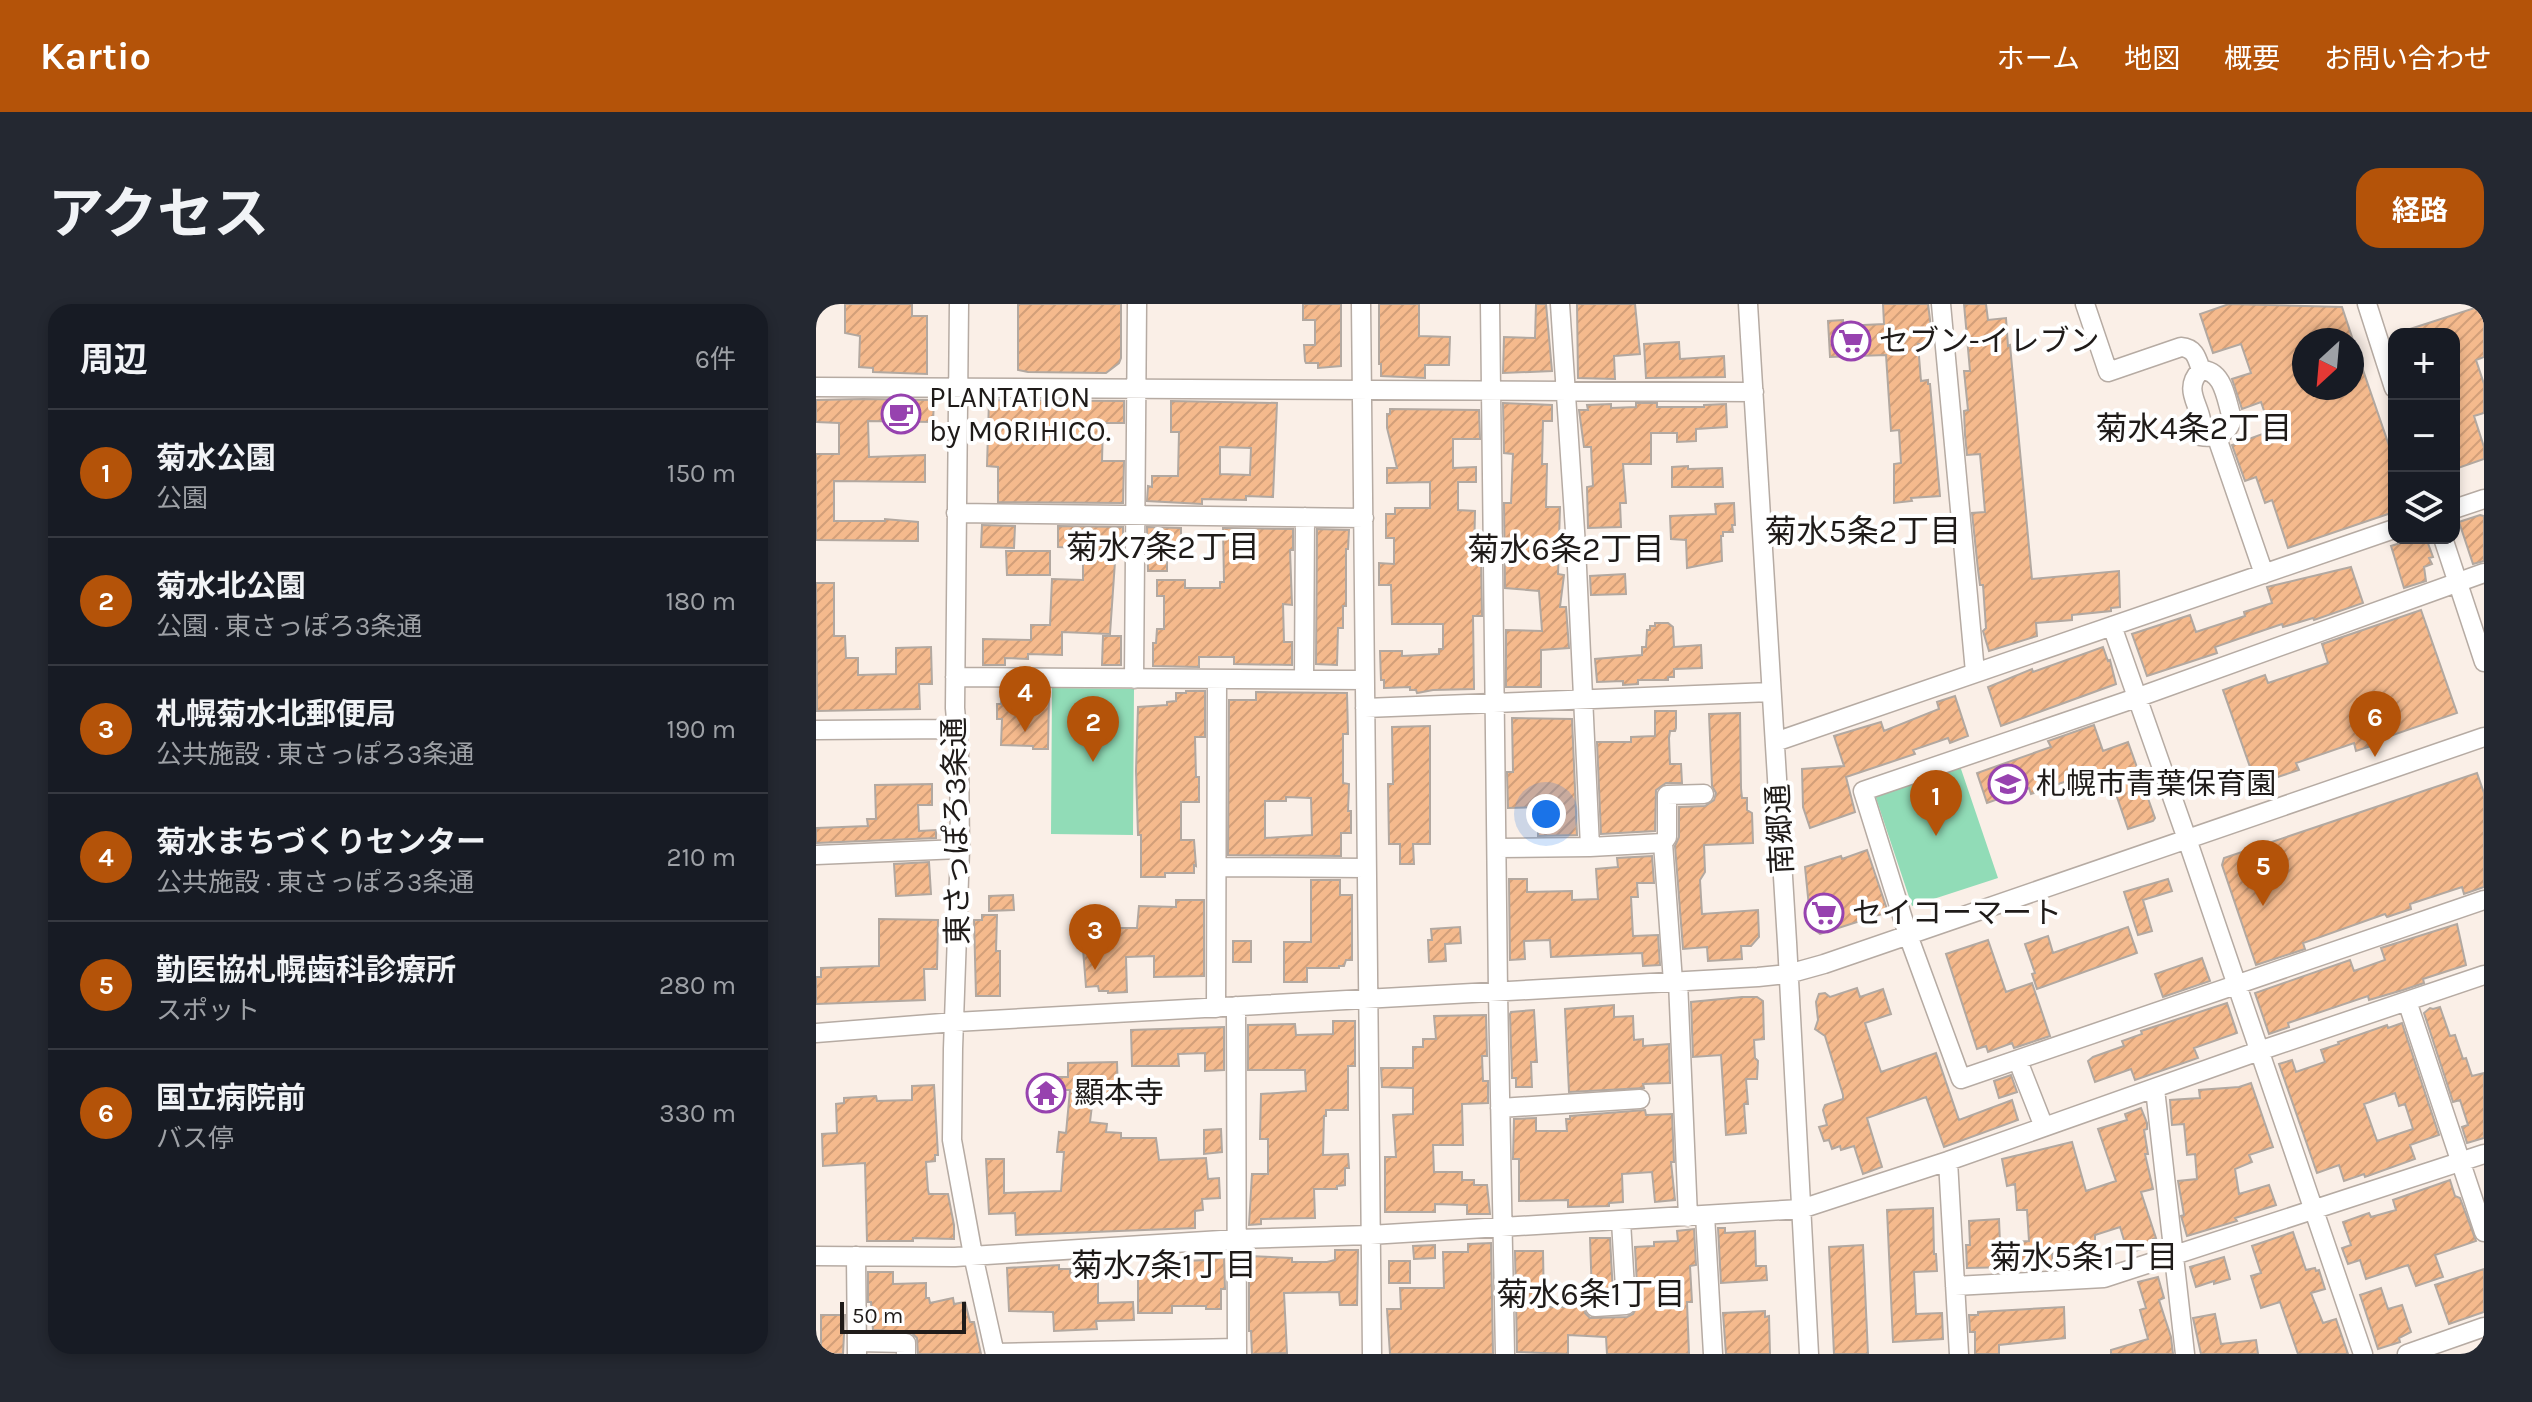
<!DOCTYPE html>
<html lang="ja">
<head>
<meta charset="utf-8">
<style>
	:root { --surface:#171b24; --page:#242831; --text:#f1f3f6; --muted:#9ea1a6; --line:#363941; --accent:#b45309 }
	body { margin:0; font-family:Karla,"Noto Sans JP",sans-serif; background:var(--page); color:var(--text) }
	.controls { position:absolute; right:24px; top:24px; display:grid; overflow:hidden; border-radius:16px; box-shadow:0 4px 12px #0003 }
	.controls button { width:72px; height:72px; display:grid; place-items:center; padding:0; border:0; border-bottom:2px solid var(--line); background:var(--surface); color:var(--text); font:40px sans-serif }
	.compass { position:absolute; left:1476px; top:24px; width:72px; height:72px; border-radius:50%; background:var(--surface); box-shadow:0 4px 12px #0003; rotate:206deg }
	.scale { position:absolute; left:24px; bottom:20px; width:126px; box-sizing:border-box; padding-left:8px; border:4px solid #1f1b19; border-top:0; font-size:22px; line-height:28px; white-space:nowrap; color:#1f1b19; -webkit-text-stroke:6px #fff; paint-order:stroke }
	.you { position:absolute; left:730px; top:510px; width:28px; height:28px; margin:-20px; border:6px solid #fff; border-radius:50%; background:#1a73e8; box-shadow:0 0 0 12px #1a73e833 }
	.badge { display:grid; place-items:center; width:52px; height:52px; border-radius:50%; background:var(--accent); color:#fff; font-size:26px; font-weight:700 }
	.pin { position:absolute; translate:-50% -66px; filter:drop-shadow(0 2px 4px #0008) }
	.pin::after { content:''; position:absolute; top:42px; width:28px; height:24px; background:inherit; clip-path:polygon(0 0,100% 0,50% 100%) }
	.list { margin:0; padding:0; list-style:none }
	h2 { display:flex; justify-content:space-between; align-items:center; height:104px; margin:0; padding:0 32px; font-size:34px }
	h2 small { font-size:26px; font-weight:400; color:var(--muted) }
	.list li { display:grid; grid-template-columns:52px 1fr auto; gap:24px; align-items:center; box-sizing:border-box; height:128px; padding:0 32px; border-top:2px solid var(--line) }
	.list b { display:block; font-size:30px; white-space:nowrap }
	.list p { margin:0; font-size:26px; white-space:nowrap; color:var(--muted) }
	.list em { font-size:26px; font-style:normal; color:var(--muted) }
	.icon { flex:none; width:44px; height:44px; fill:none; stroke:currentColor; stroke-width:2; stroke-linecap:round; stroke-linejoin:round }
	.map { position:relative; flex:none; width:1668px; height:1050px; overflow:hidden; border-radius:24px }
	header { display:flex; align-items:center; gap:48px; box-sizing:border-box; height:112px; padding:0 40px; background:var(--accent); color:#fff }
	header strong { font-size:38px }
	nav { display:flex; gap:44px; margin-inline-start:auto; font-size:28px }
	.intro { display:flex; align-items:center; justify-content:space-between; box-sizing:border-box; height:192px; padding:0 48px }
	h1 { margin:0; font-size:56px }
	.button { padding:20px 36px; border-radius:24px; background:var(--accent); color:#fff; font-size:28px; font-weight:700 }
	main { display:flex; gap:48px; padding:0 48px }
	aside { flex:1; background:var(--surface); border-radius:24px; box-shadow:0 4px 12px #0003 }
	.map>svg:first-child { display:block }
	.green { fill:#91dcb7 }
	.building { fill:url(#building-hatch); stroke:#b2a8a0; stroke-width:2; fill-rule:evenodd }
	.lines { fill:none; stroke-linecap:round; stroke-linejoin:round }
	.minor-casing { stroke:#b6aba3; stroke-width:21 }
	.minor { stroke:#fff; stroke-width:18 }
	.labels { text-anchor:middle; stroke-width:8; stroke-linejoin:round; paint-order:stroke }
	.poi-label { font-size:30px; fill:#1f1b19; stroke:#fff; text-anchor:start }
	.street-label { font-size:30px; fill:#1f1b19; stroke:#fff }
	.neighbourhood-label { font-size:32px; fill:#1f1b19; stroke:#fff }
</style>
</head>
<body>
<header>
<strong>Kartio</strong>
<nav><a>ホーム</a><a>地図</a><a>概要</a><a>お問い合わせ</a></nav>
</header>
<div class="intro"><h1>アクセス</h1><a class="button">経路</a></div>
<main>
<aside>
<h2>周辺<small>6件</small></h2>
<ul class="list">
<li><span class="badge">1</span><div><b>菊水公園</b><p>公園</p></div><em>150 m</em></li>
<li><span class="badge">2</span><div><b>菊水北公園</b><p>公園 · 東さっぽろ3条通</p></div><em>180 m</em></li>
<li><span class="badge">3</span><div><b>札幌菊水北郵便局</b><p>公共施設 · 東さっぽろ3条通</p></div><em>190 m</em></li>
<li><span class="badge">4</span><div><b>菊水まちづくりセンター</b><p>公共施設 · 東さっぽろ3条通</p></div><em>210 m</em></li>
<li><span class="badge">5</span><div><b>勤医協札幌歯科診療所</b><p>スポット</p></div><em>280 m</em></li>
<li><span class="badge">6</span><div><b>国立病院前</b><p>バス停</p></div><em>330 m</em></li>
</ul>
</aside>
<div class="map">
<svg width="1668" height="1050" viewBox="0 0 1668 1050">
	<defs>
		<pattern id="building-hatch" width="6" height="6" patternUnits="userSpaceOnUse" patternTransform="scale(2)"><rect width="6" height="6" fill="#f5ba8d"/><path d="M-1 1l2-2M0 6l6-6M5 7l2-2" fill="none" stroke="#d29f79"/></pattern>
	</defs>
	<rect width="100%" height="100%" fill="#faefe7"/>
	<path class="green" d="M236 384 318 385 317 531 235 530Z
		M1144 462 1182 574 1096 602 1059 491Z"/>
	<path class="building" d="M29 0H96V12H111V70L57 68V64L43 63 44 32 29 29Z
		M202 0H305V54L303 59 290 69 212 68 202 66Z
		M487 0H525V62L502 64V59H490L489 57 488 41H499V16H487Z
		M563 0H603V32L634 33 633 61H609V74L565 72V60H563Z
		M720 0H730L736 67 687 69 688 33 719 34Z
		M761 0H819L824 50 798 52 799 75 762 74Z
		M1067 0H1112L1117 39 1102 40 1105 77 1112 76V80H1114L1124 192 1095 194 1096 197 1078 199V160L1085 159 1083 126 1075 127 1070 51 1014 53 1012 17 1027 16V22L1068 20Z
		M1148 0H1170L1172 16 1190 14 1192 42 1194 41 1216 275 1303 267 1304 303 1295 304V307L1256 311V316L1220 319 1221 332 1173 347 1167 327 1170 324 1167 281H1164L1162 266 1156 209 1169 208 1164 150 1151 151 1149 131 1148 107 1152 106 1148 67H1154Z
		M1413 0 1526 3 1537 36H1488V84H1536V40H1538L1578 156V208L1472 244 1456 196 1449 199 1440 173 1429 177 1416 141 1455 127 1445 98 1426 105 1416 75 1435 69 1425 40 1397 49 1384 10Z
		M1668 1V53L1660 56 1668 80V109L1658 112 1668 143V155L1642 164 1638 153V30H1589L1588 27Z
		M863 38 864 55 908 52 909 73 830 74 828 40Z
		M47 95 118 96 117 118 52 117 53 153 109 151V178L18 177V217H69V215L102 218V237L0 236V150H23V119L0 118V96Z
		M173 96 308 97V119H287L286 157H308L307 199 182 198V163L171 162Z
		M355 97 461 99 457 193 430 192V196L386 195V200L331 197 332 182 336 183V172H362L363 128H355ZM404 143 435 144 434 171 404 170Z
		M687 99 736 101V117H727L726 160H731L730 203H744L742 270 748 271 744 303H750L753 344 725 346V383H690V326L726 327 723 287 689 284 688 199H695L697 150 688 149Z
		M820 99H841V103H888V101L910 100 911 123 880 125V137L861 138V129H835V160H807L810 199H804L805 223 772 224 771 183 777 182 776 164 775 143H768L763 106H772L771 101 795 100V104L820 103Z
		M574 105 663 106 664 135H637V164L660 163V178H642V206L659 207 658 253H665L666 312H657L658 385 617 386 601 389 600 386H594V383L568 384V376H565L564 347H586V352L623 350V345H627V320H576L575 281H563V259L578 260V234H570V210H579V204H614V178L571 179V164H581L571 124V110H574Z
		M872 162V165L906 164 907 183H856V163Z
		M918 199 919 221H916L917 228H907V232H905L906 257 871 264 870 236 855 235 854 212 900 210 899 200Z
		M1664 211 1668 212V257L1657 260 1643 218Z
		M166 221 199 222 198 244 165 243Z
		M242 222 307 223V243H300L294 330 246 328V351L212 350V355L189 354V361H167V335L215 336V321H234L236 275 267 276V244L242 243Z
		M331 223 365 224V244L351 245V267H332Z
		M407 224 477 225V246H474L476 301 467 300 468 338H476V361L418 360V353H383V363L337 362V339H340L341 325H348V292H341V276H369V284H404V278H408Z
		M501 225 533 226 532 245H530V302H527V324H522L521 361 500 360Z
		M1600 234H1610L1617 253 1613 254 1616 260 1608 263 1610 277 1588 284 1575 242Z
		M190 247H234V271H191Z
		M1535 263 1547 299 1498 316 1497 314 1467 323 1466 320 1422 335 1399 343 1401 349 1331 372 1316 330 1374 311 1380 328 1429 312 1428 308 1456 299 1451 283Z
		M809 270 810 290 775 291 774 272Z
		M0 279H18V332H29L30 354H42V371L80 370V344L115 343 116 380H103L104 405 1 407Z
		M1605 306 1641 409 1565 435 1566 438 1558 441 1540 447 1538 439 1480 459 1483 466 1440 480 1407 386 1449 371 1452 379 1512 359 1506 340Z
		M839 319H852L857 323 858 343 885 341 886 364 858 365V373H852V376H822V380L807 381V377L781 378 779 355 826 351V343H830L831 326H834V322H839Z
		M287 332H305V361H286Z
		M1287 343 1292 357 1294 356 1300 380 1185 422 1172 383 1216 365 1217 368Z
		M186 387 233 388 232 445H217V442L185 441 186 415H181V400H185Z
		M370 387H389V433H379L380 473H383V498H365V536H378L380 562 378 561V569H349V573H325V531H322L320 467 322 403 351 401V398L360 397V389H370Z
		M440 388 531 389 532 430H527V479L533 480 532 507H535V529H525V552L412 551 413 396H440ZM470 493 495 494 496 531 449 534V497H470Z
		M1139 392 1152 432 1134 439 1132 434 1097 446 1099 450 1030 473 1039 508 994 524 987 503 986 465 1028 462 1018 432 1065 418 1068 427 1123 405 1121 398Z
		M839 407H860V424L859 427H854L853 434 854 460H865L866 479H850L840 486 839 527 785 530 781 438H815V433L839 432Z
		M924 409 925 484 926 494H931V506L936 509 937 539 888 541 889 568 884 576 886 610 942 606 943 633 935 642H925L926 655 892 657 891 643 867 645 859 542 863 533V503L889 502 898 496 900 489 896 482 893 410Z
		M696 414 756 415 761 531 722 532V503L692 504 691 468H697Z
		M1278 421 1287 447 1312 438 1339 514 1337 517 1312 525 1293 470 1270 478 1267 471 1215 490 1213 484 1171 499 1161 469 1235 443 1232 437Z
		M614 422V540H597L598 560H584V540H573L572 480H577L576 423Z
		M1661 469 1668 489V583L1648 590 1646 583 1594 600 1595 605 1571 613 1569 610 1487 639 1489 645 1440 661 1406 561 1408 554Z
		M116 480V501H102L103 527 120 526V534L0 539V524L52 522 51 515H60L59 481Z
		M1051 546 1072 608 1004 630 995 623 989 563 1025 552 1026 555Z
		M836 552 838 579H821L822 593H815L817 632 842 631 844 661 827 662 826 649 735 653 734 636 708 637 709 655 694 656 693 575H711V588L756 587V596L782 595 780 565 802 563 801 554Z
		M113 558 115 590 80 592 78 560Z
		M1352 575 1356 587 1327 596 1336 627 1322 631 1308 588Z
		M495 576H524V591H536V656H530L528 662H523V664H491V678H468V638H495Z
		M197 591 198 606 173 607V592Z
		M360 596H388V672L338 673V652L310 653 311 688 292 689V687H283L282 682 270 683 267 645H264L263 624H321L323 602 360 603Z
		M166 611H181L180 647H184V692H160L158 616H166Z
		M63 615 122 616 121 665H108L109 696 0 700V673H5V664L63 662Z
		M1641 620 1650 661 1607 675 1608 679 1587 686 1553 696 1552 692 1472 719 1473 723 1453 730 1439 689 1534 656 1538 667 1569 656 1565 644Z
		M644 623 645 639 629 640 630 657 613 658 612 636H616L615 625Z
		M1312 623 1321 649 1221 685 1216 670 1219 669 1209 640 1232 632 1237 649Z
		M1172 636 1190 688 1216 679 1234 732 1198 744 1196 739 1172 748 1170 742 1161 745 1130 650Z
		M417 637H435V658H417Z
		M1386 654 1394 677 1347 693 1339 670Z
		M1041 684 1044 693 1067 685 1075 710 1049 719 1065 768 1120 749 1143 816 1196 796 1202 816 1128 843 1110 793 1051 814 1066 863 1047 870 1038 842 1025 846 1024 842 1016 845 1013 836 1008 837 1003 823 1011 821 1007 806 1009 801 1027 795V791L1009 732 999 725 1002 716 1000 698 1003 690 1009 689 1014 693Z
		M926 693H941L947 697 948 735 938 736 939 754 942 757 941 775H930L932 800H928L930 829 910 831 905 751 877 753 875 698Z
		M1411 699 1421 729 1378 744 1382 754 1319 776 1315 765 1279 778 1272 757 1277 753 1308 742 1306 737 1326 730 1325 727Z
		M798 701V713L817 712 818 736 827 735V742L853 740 854 779 827 780 828 784 753 788 749 705Z
		M1624 703 1634 732 1639 731 1647 755 1650 754 1656 772 1668 769V834L1651 839 1646 823 1652 821 1644 796 1637 798 1608 709 1614 704 1617 705Z
		M718 706 721 758H715L716 783H700V774H696L694 710 695 708Z
		M670 711 671 752H666L667 777H672V799L646 800 647 841H617L618 868H646V876H658V881H671L674 910H651V901L619 900V908H569V853H580L577 811 597 810V784L566 783 565 764H597V743H607V735H620L618 712Z
		M517 717H539V762H532V806H510V812H508L507 851 532 850 533 864H529V881L521 882V885H498L499 914 445 915V920L433 921 436 870H452V835H444L445 790 490 787 489 766H432V721L479 720 480 731 517 730Z
		M1586 719 1623 831 1594 841 1599 855 1549 873 1548 870 1528 877 1523 861 1501 869 1463 760 1476 756 1480 768 1509 758 1505 746 1523 740 1522 738 1571 721 1572 724ZM1579 789 1583 802 1589 800 1597 825 1561 837 1548 800Z
		M408 723V766L389 767V749L362 750 363 762H316L315 726Z
		M301 758 302 792 277 793 274 818 291 820 290 828 305 829V834H340L343 856 390 854 392 875 403 874 404 894 386 895 387 906 379 907V924L200 931 199 909 173 910 170 855H188V889L245 887 248 848H241L243 828 250 829 254 786H242V773H252V759Z
		M1195 771 1201 788 1183 794 1178 777Z
		M1435 779 1457 843 1433 851 1436 858 1419 865 1423 890 1453 881 1460 901 1419 914 1421 917 1371 932 1365 912 1368 911 1362 877 1381 875 1379 850 1371 851 1368 820 1356 821 1354 796 1384 794 1383 786 1423 783Z
		M118 781 122 851H119V857L110 858 112 886 113 890H132L138 921V935L97 934V937H51L49 859 7 862 6 830 21 829 20 800 28 799V794L60 792 61 797 96 796V782Z
		M1325 804 1331 819V825L1328 826 1332 850H1329L1337 885 1325 888 1340 934 1337 935 1339 941 1312 949 1304 923 1279 931V948L1236 950 1237 962 1151 964 1150 941H1154L1153 917 1183 915 1184 939 1213 937 1211 906H1201L1199 880 1191 882 1186 855 1256 838 1270 887 1300 877 1282 825 1311 816 1309 810Z
		M829 806 830 811 856 810 858 858H855L859 896 839 898 836 868 806 870 807 898 793 899V902L752 903V896L703 897V855H697L698 815 720 814V827H751L750 815H754V812Z
		M405 825 406 848 388 850V826Z
		M1634 876 1639 892 1644 894 1660 937 1619 951 1627 973 1600 982 1592 961 1550 975 1544 956 1532 960 1526 944 1535 941 1527 918 1553 909 1555 913 1580 906 1577 896Z
		M1117 904 1118 950H1120L1121 967 1098 968 1100 1010 1126 1009 1127 1035 1077 1038 1071 906Z
		M902 924H909V929L939 927 940 962H950L951 976 905 979Z
		M878 925 880 961 874 962 876 998H871L873 1050H791L790 1033 752 1031V1050L701 1048 699 947H727L728 1003H759V998H768L769 1009 774 1014 811 1013 817 1010 822 1001 819 943 838 942V938L862 937 861 927Z
		M1477 928 1490 966 1499 964 1500 967 1503 966 1509 985 1495 989 1507 1019 1520 1015 1532 1050H1482L1464 998 1445 1004 1435 972 1445 969 1436 942Z
		M774 934H794L797 990 776 992Z
		M675 939 677 1050H574L571 1005H585L584 984H628L627 948H652V940Z
		M619 941V954L598 955 597 942Z
		M1047 941 1052 1050H1018L1013 943Z
		M519 946H542L541 1001H524L523 988 468 989 471 1049 436 1050 435 1027H433V952L476 954V958H511L519 956Z
		M1408 953 1414 975 1398 980V977L1380 983 1374 963Z
		M390 954H408L409 985H405V1005H390V1002H356V1009H322V971H328V959L390 956Z
		M573 957H594V979H573Z
		M243 961V965H254V969L282 972V999L317 998 318 1016 280 1017 281 1025 238 1027 237 1008 193 1007 191 964Z
		M1668 965V1008L1633 1020 1619 981Z
		M52 968H77V980L110 979V994H113L114 999 137 994 138 1000 149 998 154 1018H158L165 1050H102L101 1034 95 1028 57 1026 55 998H52Z
		M1342 973 1348 994 1343 996 1355 1033 1357 1050H1295V1046L1332 1035 1324 1006 1330 1004 1322 978Z
		M1565 984 1572 1005 1586 1001 1595 1028 1583 1034 1584 1038 1562 1045 1544 991Z
		M1248 1003 1249 1034 1183 1041V1050H1159V1028H1154L1153 1011H1162V1008Z
		M949 1007V1013L953 1012 954 1050H910L907 1009Z
		M1399 1010 1405 1040 1440 1036 1442 1050H1385L1377 1014Z
		M5 1011H29L27 1050H5Z"/>
	<g class="lines">
		<defs>
			<path id="minor" d="M143 0 139 404 143 449 144 545 137 745 136 836 157 951 179 1050
				M545 0 556 1050
				M674 0 682 688 689 1050
				M932 0 971 638 993 1050
				M1125 0 1159 368
				M1269 0 1292 68 1365 43C1379 44 1381 54 1385 66 1408 66 1410 96 1416 114 1414 129 1398 135 1384 132 1393 106 1362 89 1385 66
				M1551 0 1578 84
				M0 83 938 88
				M1400 131 1448 270
				M1638 205 1668 195
				M140 209 548 214
				M1627 234 1668 358
				M1668 269 1320 394 1047 487 1092 631 1145 775 1668 596
				M1296 322 1371 535 1547 1050
				M139 373 549 376
				M318 375 321 0
				M488 375 489 213
				M549 404 955 388
				M0 426 140 425
				M959 438 1578 225
				M847 539 851 533V491L888 490
				M774 543 847 539 857 678
				M681 544 774 543 760 242 744 0
				M0 551 144 545
				M401 563 550 564
				M862 677 872 913
				M1591 697 1668 928
				M420 702 421 1050
				M400 704 401 375
				M0 729 139 718 942 673 972 670 1008 660 1668 433
				M1202 757 1228 823
				M1339 785 1369 1050
				M684 804 824 795
				M1132 857 1143 1050
				M889 911 897 1050
				M0 952 139 953 421 935 554 931 985 905 1132 857 1443 747 1668 671
				M40 952 41 1050
				M1139 982 1288 974 1668 850
				M779 1003 810 1001 805 917
				M42 1038 90 1039V1050
				M179 1049 421 1044
				M1591 1050 1668 1023"/>
		</defs>
		<use href="#minor" class="minor-casing"/>
		<use href="#minor" class="minor"/>
	</g>
	<defs>
		<symbol id="supermarket-ring" viewBox="-11 -11 22 22"><circle r="9.5" fill="#fff" stroke="#9742af" stroke-width="1.5"/><path d="M-6-5.5h2.5l.6 2H6L4.5 2H-2.5L-4.4-4H-6ZM-1.5 3.2a1.3 1.3 0 1 0 .1 0ZM3 3.2a1.3 1.3 0 1 0 .1 0Z" fill="#9742af"/></symbol>
		<symbol id="cafe-ring" viewBox="-11 -11 22 22"><circle r="9.5" fill="#fff" stroke="#9742af" stroke-width="1.5"/><path d="M-5.5-4.5H6V0H3Q3 3.5 0 3.5H-2.5Q-5.5 3.5-5.5 0ZM3-3.2v2h1.7v-2ZM-6 4.5H4V6H-6Z" fill="#9742af"/></symbol>
		<symbol id="school-ring" viewBox="-11 -11 22 22"><circle r="9.5" fill="#fff" stroke="#9742af" stroke-width="1.5"/><path d="M0-5L7-2L0 1L-7-2ZM-4 1L0 2.5L4 1V4Q0 6-4 4Z" fill="#9742af"/></symbol>
		<symbol id="temple-ring" viewBox="-11 -11 22 22"><circle r="9.5" fill="#fff" stroke="#9742af" stroke-width="1.5"/><path d="M0-6L5-2H3V0L6.5 2.5H4V6H1.5V3h-3V6H-4V2.5H-6.5L-3 0V-2H-5Z" fill="#9742af"/></symbol>
	</defs>
	<g fill-rule="evenodd">
		<use href="#supermarket-ring" x="1013" y="15" width="44" height="44"/>
		<use href="#cafe-ring" x="63" y="88" width="44" height="44"/>
		<use href="#school-ring" x="1170" y="458" width="44" height="44"/>
		<use href="#supermarket-ring" x="986" y="587" width="44" height="44"/>
		<use href="#temple-ring" x="208" y="767" width="44" height="44"/>
	</g>
	<g class="labels">
		<g class="poi-label">
			<text x="1063" y="47">セブン-イレブン</text>
			<text x="113" y="103">PLANTATION<tspan x="113" dy="34">by MORIHICO.</tspan></text>
			<text x="1220" y="490">札幌市青葉保育園</text>
			<text x="1036" y="619">セイコーマート</text>
			<text x="258" y="799">顯本寺</text>
		</g>
		<g class="street-label">
			<text transform="translate(964 525) rotate(-93)" y="10">南郷通</text>
			<text transform="translate(140 527) rotate(-91)" y="10">東さっぽろ3条通</text>
		</g>
		<g class="neighbourhood-label">
			<text x="1378" y="135">菊水4条2丁目</text>
			<text x="1047" y="238">菊水5条2丁目</text>
			<text x="347" y="254">菊水7条2丁目</text>
			<text x="750" y="256">菊水6条2丁目</text>
			<text x="1268" y="964">菊水5条1丁目</text>
			<text x="348" y="972">菊水7条1丁目</text>
			<text x="775" y="1001">菊水6条1丁目</text>
		</g>
	</g>
</svg>
<div class="controls">
<button>+</button>
<button>−</button>
<button><svg class="icon" aria-label="layers" viewBox="0 0 24 24"><path d="M12 4l9 5-9 5-9-5zM3 14l9 5 9-5"/></svg></button>
</div>
<svg class="compass" viewBox="-18 -18 36 36"><path d="M0-13l5 13h-10z" fill="#e53935"/><path d="M0 13l5-13h-10z" fill="#9ea1a6"/></svg>
<div class="scale">50 m</div>
<div class="you"></div>
<div class="pin badge" style="left:1120px;top:532px">1</div>
<div class="pin badge" style="left:277px;top:458px">2</div>
<div class="pin badge" style="left:279px;top:666px">3</div>
<div class="pin badge" style="left:209px;top:428px">4</div>
<div class="pin badge" style="left:1447px;top:602px">5</div>
<div class="pin badge" style="left:1559px;top:453px">6</div>
</div>
</main>
</body>
</html>
